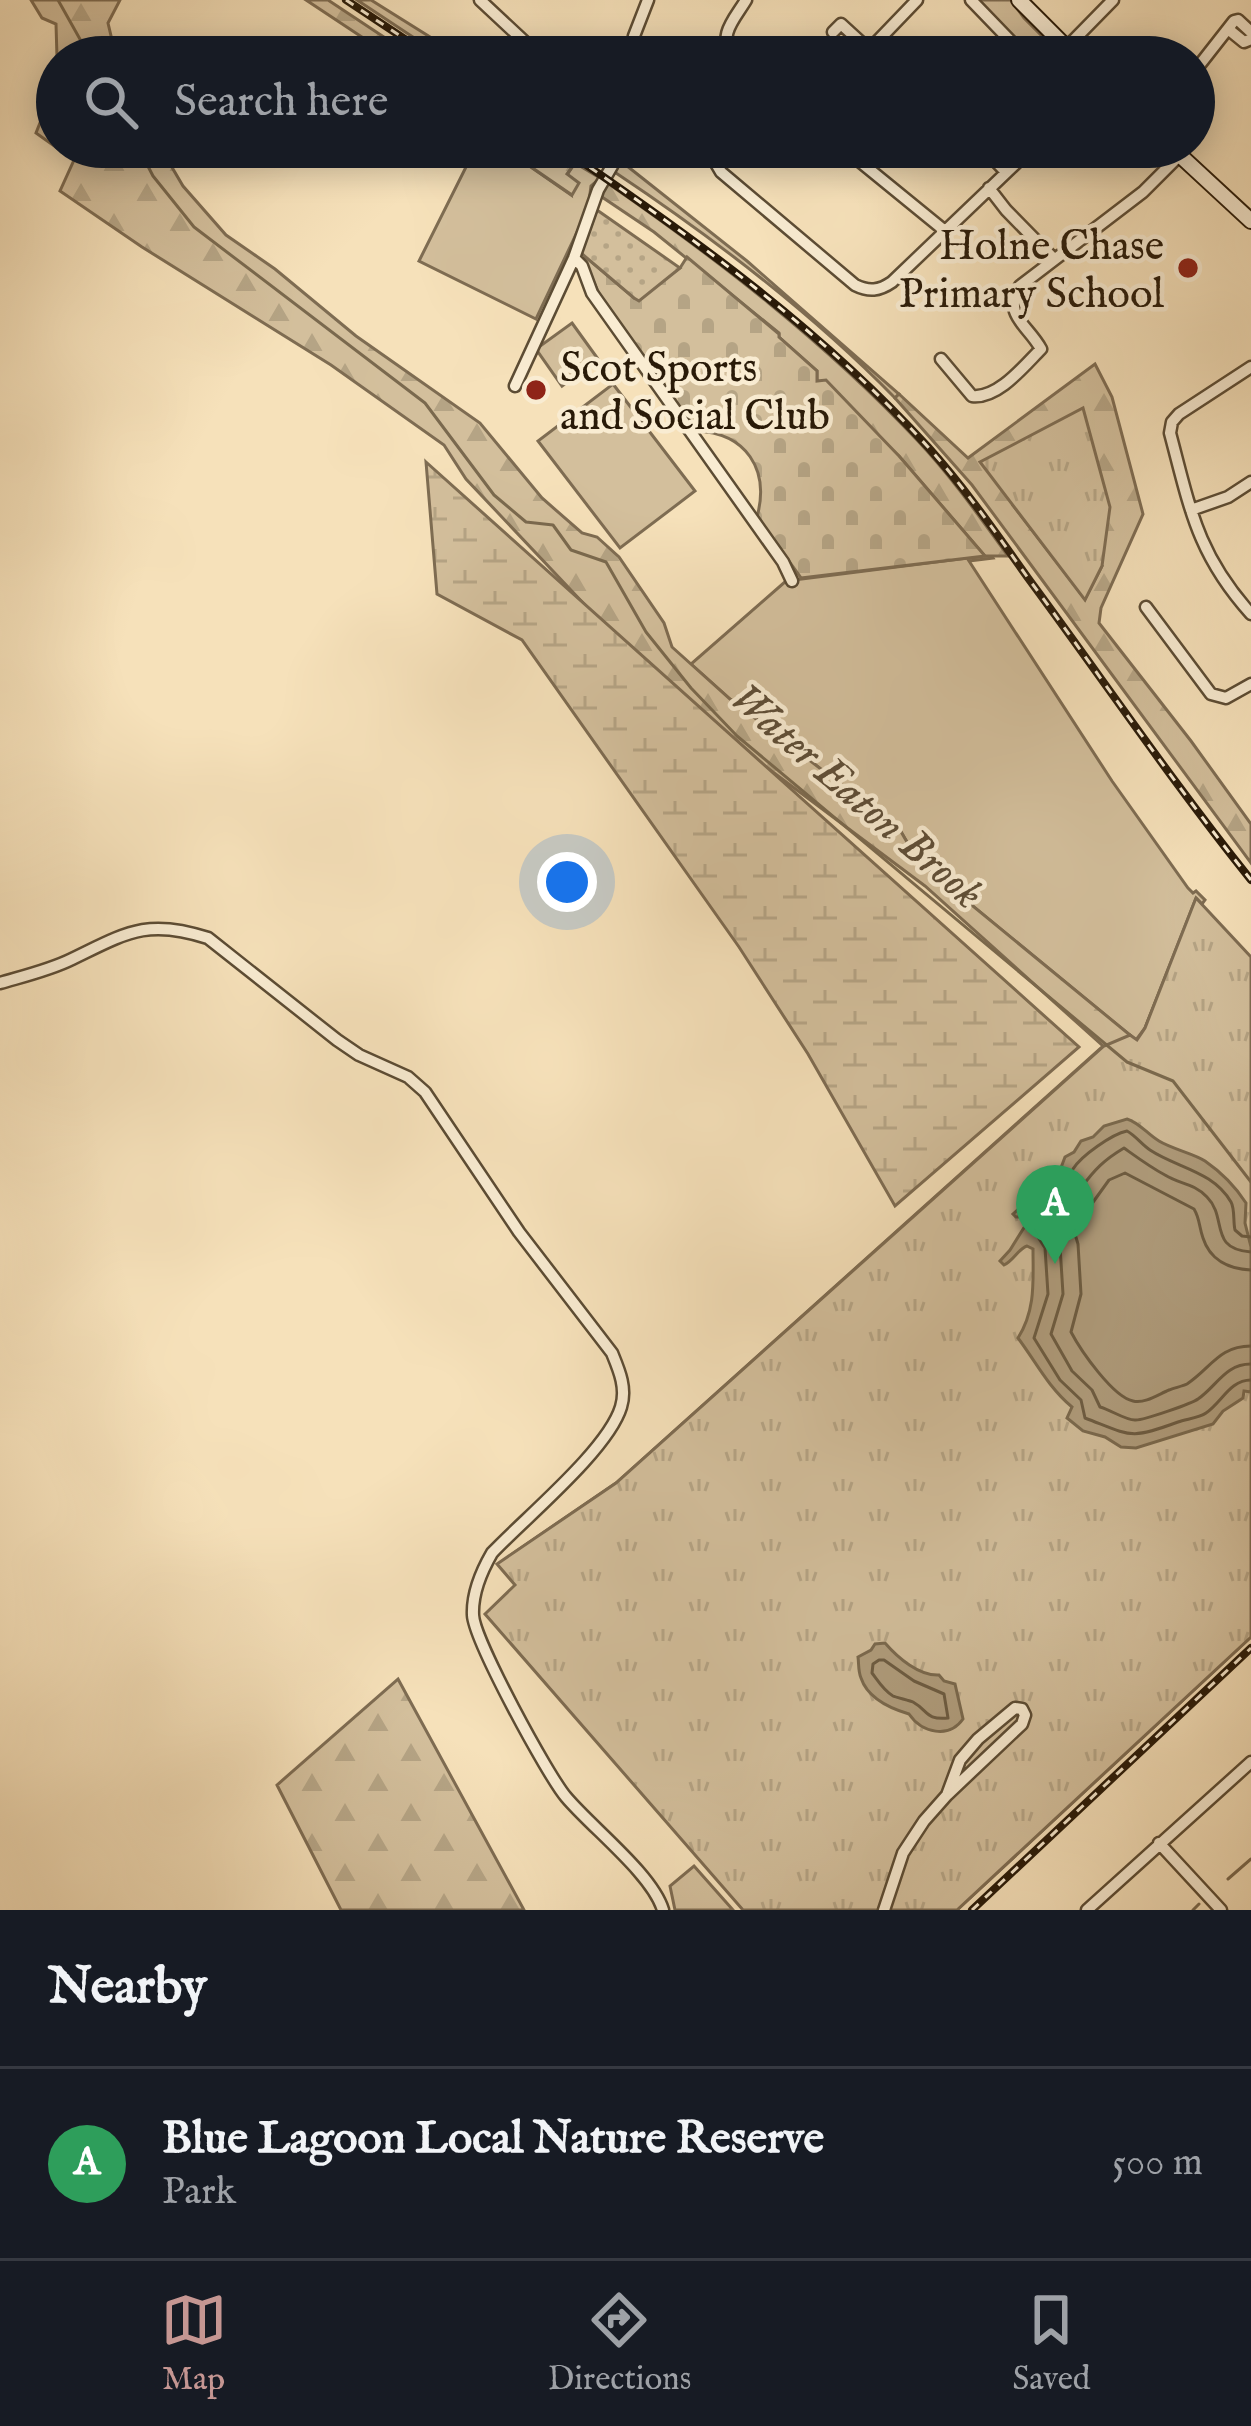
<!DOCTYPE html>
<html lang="en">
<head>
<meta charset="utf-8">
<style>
	:root { --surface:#171b24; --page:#242831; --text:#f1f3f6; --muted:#9ea1a6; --line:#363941; --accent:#c59692 }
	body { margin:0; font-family:"IM FELL English",serif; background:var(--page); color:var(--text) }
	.you { position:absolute; left:567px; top:882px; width:42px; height:42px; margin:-30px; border:9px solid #fff; border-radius:50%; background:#1a73e8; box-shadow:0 0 0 18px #1a73e833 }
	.badge { display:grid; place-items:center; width:78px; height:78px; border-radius:50%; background:var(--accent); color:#fff; font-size:39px; font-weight:700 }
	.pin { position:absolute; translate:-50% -99px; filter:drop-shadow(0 3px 6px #0008) }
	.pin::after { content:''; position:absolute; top:63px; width:42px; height:36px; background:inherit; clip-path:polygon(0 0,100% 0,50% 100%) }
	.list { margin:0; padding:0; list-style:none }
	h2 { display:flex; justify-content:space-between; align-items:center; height:156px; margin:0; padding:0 48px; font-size:51px }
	h2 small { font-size:39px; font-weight:400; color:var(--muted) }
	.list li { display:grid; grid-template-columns:78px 1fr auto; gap:36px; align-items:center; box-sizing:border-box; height:192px; padding:0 48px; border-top:3px solid var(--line) }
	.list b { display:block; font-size:45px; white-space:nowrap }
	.list p { margin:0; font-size:39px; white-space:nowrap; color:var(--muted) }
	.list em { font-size:39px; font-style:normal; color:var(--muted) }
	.icon { flex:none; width:66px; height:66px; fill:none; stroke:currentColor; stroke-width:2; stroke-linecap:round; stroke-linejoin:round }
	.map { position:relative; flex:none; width:1251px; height:1910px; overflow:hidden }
	.search { position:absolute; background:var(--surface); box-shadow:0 6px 30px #0003; left:36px; right:36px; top:36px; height:132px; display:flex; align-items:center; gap:30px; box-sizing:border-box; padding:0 42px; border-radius:66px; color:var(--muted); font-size:45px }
	.sheet { height:348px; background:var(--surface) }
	nav { display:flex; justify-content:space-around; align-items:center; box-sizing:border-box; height:168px; border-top:3px solid var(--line); background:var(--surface); font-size:33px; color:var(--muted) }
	nav a { display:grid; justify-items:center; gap:6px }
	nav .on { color:var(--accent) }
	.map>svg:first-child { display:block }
	.grass { fill:#d3bf9c; stroke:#7e6c52; stroke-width:3 }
	.forest { fill:url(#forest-firs); stroke:#7e6c52; stroke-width:3; fill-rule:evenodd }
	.wetland { fill:url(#wetland-marsh); stroke:#7e6c52; stroke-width:3 }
	.cemetery { fill:url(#cemetery-stones); stroke:#7e6c52; stroke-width:3 }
	.park { fill:url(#park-tufts); stroke:#7e6c52; stroke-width:3 }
	.garden { fill:url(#garden-dots); stroke:#7e6c52; stroke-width:3 }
	.water { fill:#b09d7d; stroke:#7a694e; stroke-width:3 }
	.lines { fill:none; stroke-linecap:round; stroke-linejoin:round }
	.shore { stroke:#6c5c42; stroke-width:3 }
	.stream { stroke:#7a694e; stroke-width:3 }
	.street-casing { stroke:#5c4c34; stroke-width:15 }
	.secondary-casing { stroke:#291a08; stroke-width:18 }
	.street { stroke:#f9ecd2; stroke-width:10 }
	.secondary { stroke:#f9ecd2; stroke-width:14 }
	.rail-casing { stroke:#291a08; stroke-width:8 }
	.rail { stroke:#f9ecd2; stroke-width:3; stroke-dasharray:9; stroke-linecap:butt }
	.poi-dot { fill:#8f2418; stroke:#f9ecd2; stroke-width:4.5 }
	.labels { text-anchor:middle; stroke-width:9; stroke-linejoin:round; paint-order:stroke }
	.poi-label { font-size:42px; fill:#291a08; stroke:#f9ecd2; text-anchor:end }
	.water-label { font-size:45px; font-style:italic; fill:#5f4e37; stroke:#f9ecd2 }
</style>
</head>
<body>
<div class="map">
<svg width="1251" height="1910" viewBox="0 0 1251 1910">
	<defs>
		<pattern id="forest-firs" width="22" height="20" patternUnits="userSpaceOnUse" patternTransform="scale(3)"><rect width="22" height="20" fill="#d3bf9c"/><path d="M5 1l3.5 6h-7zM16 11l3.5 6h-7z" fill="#b5a485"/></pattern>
		<pattern id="wetland-marsh" width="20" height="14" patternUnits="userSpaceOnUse" patternTransform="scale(3)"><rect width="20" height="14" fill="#d3bf9c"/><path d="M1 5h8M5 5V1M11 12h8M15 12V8" fill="none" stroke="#b5a485"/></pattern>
		<pattern id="cemetery-stones" width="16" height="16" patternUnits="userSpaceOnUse" patternTransform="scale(3)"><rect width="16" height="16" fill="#d3bf9c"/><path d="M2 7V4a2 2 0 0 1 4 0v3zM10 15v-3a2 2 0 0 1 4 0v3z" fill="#b5a485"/></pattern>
		<pattern id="park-tufts" width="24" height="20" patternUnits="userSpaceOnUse" patternTransform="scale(3)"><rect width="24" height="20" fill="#d3bf9c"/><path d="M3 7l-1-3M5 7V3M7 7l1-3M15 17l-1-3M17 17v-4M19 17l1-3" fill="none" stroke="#b5a485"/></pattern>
		<pattern id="garden-dots" width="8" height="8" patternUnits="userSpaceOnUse" patternTransform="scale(3)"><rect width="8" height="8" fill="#d3bf9c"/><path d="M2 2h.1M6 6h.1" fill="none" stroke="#b5a485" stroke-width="1.8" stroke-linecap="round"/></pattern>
	</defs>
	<rect width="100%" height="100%" fill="#f6e1ba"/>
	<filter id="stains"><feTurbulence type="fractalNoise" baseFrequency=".00167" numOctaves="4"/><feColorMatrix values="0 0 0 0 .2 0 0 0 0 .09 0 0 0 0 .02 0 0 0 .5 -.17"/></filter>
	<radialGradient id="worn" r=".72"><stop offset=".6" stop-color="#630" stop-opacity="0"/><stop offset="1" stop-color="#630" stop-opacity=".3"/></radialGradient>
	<path class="grass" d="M977 0H1011L1024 18 1063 57H1032Z
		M476 147H502L571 195 567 175 575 163 600 178 591 186 588 209 536 319 419 261Z
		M622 162 747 261 899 394 895 398C812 313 715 239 616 173H612Z
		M572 323 598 359 562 386 536 349Z
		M613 384 695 491 620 548 538 441Z
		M991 555 993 558 969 561 1112 781 1188 888 1193 893 1196 891 1205 900 1202 904 1197 899 1145 1028 1137 1041 918 861 900 830 730 699 691 664 786 581Z
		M694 1866 733 1910H675L670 1886Z"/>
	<path class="forest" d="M31 0H120L108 23 116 57H57L56 24 42 18Z
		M306 0H328L414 57H392Z
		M357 0H371L462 57H443Z
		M57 80V147H160L183 186 226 235 275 269 356 336 480 423 542 498 582 533 597 537 619 557 664 623 672 647 730 699 900 830 918 861 1136 1040 1145 1028 1196 898 1251 1637 957 1910 512 1554 616 1483 1103 1046 925 886 670 695 466 479 444 445 331 365 142 247 60 191 74 160 36 133Z
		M502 147H551L575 163 567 174 579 183 572 195Z
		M606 182C716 258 825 342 917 440 951 476 979 516 1008 556H985L899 456 817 382V371L779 337V333L654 232 602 197 601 192Z
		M1095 364 1112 397 1143 514 1101 608 1099 623 1191 741 1251 824V863L972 485 895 398 899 394 968 458ZM1012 504 1102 566 1085 599Z
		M398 1679 524 1910H341L277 1785Z"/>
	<path class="wetland" d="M426 462 1079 1047 895 1206 808 1054 739 947 522 640 437 594Z"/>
	<path class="cemetery" d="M581 253 634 298 680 268 687 257 779 334V337L817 371V381L826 380 899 456 985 556 801 578 757 517C770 469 746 433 696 431L600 296Z"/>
	<path class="park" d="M1083 408 1110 507 1102 566 1085 600 980 462Z
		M1196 898 1251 957V1637L957 1910H743L485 1614 515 1585 497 1564 616 1483 1104 1046 1130 1035 1137 1040 1145 1028Z"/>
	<path class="garden" d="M597 210 680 268 639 301 634 298 581 253Z"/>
	<path class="water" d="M1127 1119C1140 1123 1147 1134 1159 1141 1172 1149 1195 1154 1205 1161 1221 1172 1235 1186 1246 1203L1245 1223 1251 1247V1392L1244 1391 1243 1398 1223 1411 1213 1424 1136 1448 1121 1447 1105 1437 1083 1431 1067 1418 1072 1407C1048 1387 1036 1362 1018 1338 1036 1309 1033 1281 1033 1249L1027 1246C1018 1249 1014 1260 1004 1265L1000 1261 1010 1250 1025 1226 1022 1217H1016L1013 1214 1059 1173 1065 1157 1074 1152 1081 1141 1093 1137 1104 1126Z
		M885 1643C898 1658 919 1676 939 1675L944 1681 955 1684 963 1719C949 1739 922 1733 909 1714 892 1709 868 1699 861 1678 858 1671 859 1664 858 1657L871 1650 875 1644Z"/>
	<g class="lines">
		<path class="shore" d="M1251 1237 1242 1236 1235 1230C1233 1222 1235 1209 1231 1202 1213 1171 1177 1168 1150 1150 1141 1144 1136 1136 1127 1131 1112 1134 1081 1156 1073 1169 1071 1172 1071 1176 1070 1178 1062 1191 1043 1199 1034 1211L1036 1234 1045 1248 1048 1294 1034 1338 1060 1380 1081 1400 1085 1418C1132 1436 1129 1440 1178 1422 1186 1419 1199 1418 1206 1413 1222 1402 1230 1380 1251 1380
			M1251 1252C1208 1249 1228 1218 1207 1197 1194 1183 1179 1184 1165 1175 1150 1167 1138 1158 1124 1148 1104 1160 1095 1169 1081 1188 1073 1199 1059 1206 1051 1216L1052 1228 1060 1246 1063 1294 1051 1334 1072 1371 1092 1390 1100 1407C1111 1410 1125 1420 1135 1420 1142 1421 1193 1403 1198 1399 1217 1386 1225 1364 1251 1364
			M1251 1270C1229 1269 1210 1260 1203 1238 1199 1227 1200 1219 1194 1209L1125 1173 1109 1180 1091 1205 1071 1221 1078 1244 1081 1294 1071 1332C1081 1351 1113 1397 1133 1401 1145 1404 1159 1394 1169 1390 1174 1388 1183 1386 1187 1384 1211 1368 1219 1346 1251 1346
			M879 1660H884L914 1681 944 1694 948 1718C925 1720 929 1711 913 1702 911 1701 895 1697 893 1696 884 1691 878 1681 872 1673L873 1664Z"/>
		<path class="stream" d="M58 0 90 57
			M138 147 153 176 194 227 425 403 494 495 526 522 553 525 571 550 606 562 646 632 691 688 737 736 1127 1062 1173 1081 1251 1182
			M1228 1879 1251 1859
			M1193 1910 1199 1904"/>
		<defs>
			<path id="street" d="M480 0 541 57
				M971 0 1026 57
				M1228 29 1244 42 1251 39
				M833 32 841 24 877 57
				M1066 48 1113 0
				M868 51 917 0
				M630 57 634 36 648 0
				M733 57C717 35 734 20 746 0
				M1194 72 1234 21 1238 20 1251 32
				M712 147 711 155 721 172 855 285C869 292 879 291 892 282L1033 147
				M842 147 945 231
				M982 147 1006 172
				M989 188 1006 210 1054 259
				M574 258 582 266 592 293 783 562 792 581
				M941 359 972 396C998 399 1024 366 1041 349 1028 325 1002 315 1020 286L1143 192 1180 155
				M1251 367 1179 414 1172 422 1170 433C1190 508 1197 554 1251 614
				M515 386 574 258 598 190 612 166 617 147
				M1191 510 1228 497 1251 482
				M1146 607 1211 694 1226 698 1251 684
				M0 983C24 976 50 970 72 959 126 933 147 918 208 938L337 1040 359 1055 408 1077 425 1092 519 1232 612 1353C619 1370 627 1388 621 1407 608 1450 525 1518 492 1553 481 1572 472 1593 473 1615 474 1640 548 1776 566 1797 592 1828 652 1874 663 1910
				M1159 1843 1221 1910
				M884 1910 903 1853 924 1821 947 1795 1022 1724 1025 1715 1022 1709 1015 1708 978 1739 960 1760 947 1795
				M1087 1910 1251 1762"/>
			<path id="secondary" d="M1019 0 1076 57
				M1171 147 1251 221"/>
		</defs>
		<use href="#street" class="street-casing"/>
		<use href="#secondary" class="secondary-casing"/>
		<use href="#street" class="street"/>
		<use href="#secondary" class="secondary"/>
		<defs>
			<path id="rail" d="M346 0 432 57
				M560 147C691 236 821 329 928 447 965 488 996 533 1028 578 1102 678 1173 783 1251 880
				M972 1910 1251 1648"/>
		</defs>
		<use href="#rail" class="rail-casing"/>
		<use href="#rail" class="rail"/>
	</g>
	<g class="poi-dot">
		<circle cx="1188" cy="268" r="12"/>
		<circle cx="536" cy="390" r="12"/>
	</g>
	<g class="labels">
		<g class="poi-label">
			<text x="1164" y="259">Holne Chase<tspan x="1164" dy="48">Primary School</tspan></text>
			<text x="560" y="381" text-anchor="start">Scot Sports<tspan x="560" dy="48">and Social Club</tspan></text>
		</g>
		<g class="water-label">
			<text transform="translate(858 794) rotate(41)" y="16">Water Eaton Brook</text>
		</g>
	</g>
	<rect width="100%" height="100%" filter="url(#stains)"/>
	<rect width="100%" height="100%" fill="url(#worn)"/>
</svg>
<div class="you"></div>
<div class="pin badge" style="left:1055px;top:1264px;background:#2e9e5b">A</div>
<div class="search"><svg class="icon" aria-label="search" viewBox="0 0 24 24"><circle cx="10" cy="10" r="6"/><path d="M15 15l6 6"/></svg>Search here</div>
</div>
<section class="sheet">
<h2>Nearby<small></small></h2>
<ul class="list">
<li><span class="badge" style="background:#2e9e5b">A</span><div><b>Blue Lagoon Local Nature Reserve</b><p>Park</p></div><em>500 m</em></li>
</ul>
</section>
<nav>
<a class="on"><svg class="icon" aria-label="map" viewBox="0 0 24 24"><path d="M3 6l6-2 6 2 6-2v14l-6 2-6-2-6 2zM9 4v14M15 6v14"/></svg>Map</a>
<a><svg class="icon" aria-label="directions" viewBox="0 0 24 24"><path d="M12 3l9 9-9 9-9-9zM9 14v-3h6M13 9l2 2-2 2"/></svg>Directions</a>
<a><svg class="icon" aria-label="saved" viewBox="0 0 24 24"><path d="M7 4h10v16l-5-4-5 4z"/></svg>Saved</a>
</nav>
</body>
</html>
